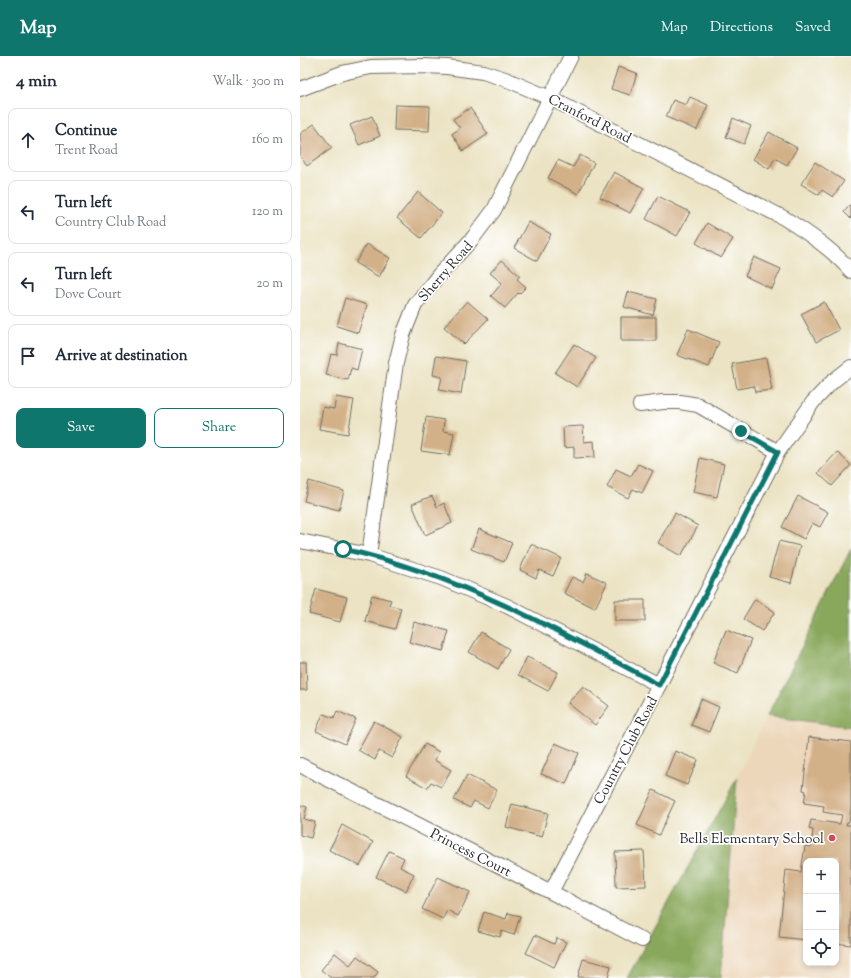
<!DOCTYPE html>
<html lang="en">
<head>
<meta charset="utf-8">
<style>
	:root { --surface:#fff; --page:#f6f6f7; --text:#1f2937; --muted:#747a83; --line:#e0e1e3; --accent:#0f766e }
	body { margin:0; font-family:"Sorts Mill Goudy",serif; background:var(--page); color:var(--text) }
	.controls { position:absolute; right:12px; bottom:12px; display:grid; overflow:hidden; border-radius:8px; box-shadow:0 2px 6px #0003 }
	.controls button { width:36px; height:36px; display:grid; place-items:center; padding:0; border:0; border-bottom:1px solid var(--line); background:var(--surface); color:var(--text); font:20px sans-serif }
	.stop { position:absolute; width:12px; height:12px; margin:-9px; border:3px solid #0f766e; border-radius:50%; background:#fff }
	.stop.end { background:#0f766e; border-color:#fff; box-shadow:0 1px 4px #0008 }
	.list { margin:0; padding:0; list-style:none }
	h2 { display:flex; justify-content:space-between; align-items:center; height:52px; margin:0; padding:0 16px; font-size:17px }
	h2 small { font-size:13px; font-weight:400; color:var(--muted) }
	.list li { display:grid; grid-template-columns:26px 1fr auto; gap:12px; align-items:center; box-sizing:border-box; height:64px; margin:0 8px 8px; padding:0 8px; border:1px solid var(--line); border-radius:8px }
	.list b { display:block; font-size:15px; white-space:nowrap }
	.list p { margin:0; font-size:13px; white-space:nowrap; color:var(--muted) }
	.list em { font-size:13px; font-style:normal; color:var(--muted) }
	.actions { display:flex; gap:8px; padding:12px 16px }
	.actions a { flex:1; padding:9px 0; border:1px solid var(--accent); border-radius:8px; text-align:center; font-size:14px; color:var(--accent) }
	.actions .main { background:var(--accent); color:#fff }
	.icon { flex:none; width:22px; height:22px; fill:none; stroke:currentColor; stroke-width:2; stroke-linecap:round; stroke-linejoin:round }
	.map { position:relative; flex:none; width:551px; height:922px; overflow:hidden }
	header { display:flex; align-items:center; gap:24px; box-sizing:border-box; height:56px; padding:0 20px; background:var(--accent); color:#fff }
	header strong { font-size:19px }
	nav { display:flex; gap:22px; margin-inline-start:auto; font-size:14px }
	main { display:flex }
	aside { flex:1; background:var(--surface) }
	.map>svg:first-child { display:block }
	.built { fill:#edd7bb; fill-rule:evenodd }
	.forest { fill:#89a85c; stroke:#5a6a44 }
	.building { fill:#d3b188 }
	.lines { fill:none; stroke-linecap:round; stroke-linejoin:round }
	.street-casing { stroke:#6e6b60; stroke-width:16 }
	.street { stroke:#fff; stroke-width:14 }
	.route { stroke:#0f766e; stroke-width:5 }
	.poi-dot { fill:#d1495b; stroke:#fff; stroke-width:1.5 }
	.labels { text-anchor:middle; stroke-width:3.5; stroke-linejoin:round; paint-order:stroke }
	.street-label { font-size:14px; fill:#2b2b2b; stroke:#fff }
	.poi-label { font-size:14px; fill:#2b2b2b; stroke:#fff; text-anchor:end }
</style>
</head>
<body>
<header>
<strong>Map</strong>
<nav><a>Map</a><a>Directions</a><a>Saved</a></nav>
</header>
<main>
<aside>
<h2>4 min<small>Walk · 300 m</small></h2>
<ul class="list">
<li><svg class="icon" aria-label="ahead" viewBox="0 0 24 24"><path d="M12 20V5M6 11l6-6 6 6"/></svg><div><b>Continue</b><p>Trent Road</p></div><em>160 m</em></li>
<li><svg class="icon" aria-label="left" viewBox="0 0 24 24"><path d="M17 20v-9H6M10 6l-5 5 5 5"/></svg><div><b>Turn left</b><p>Country Club Road</p></div><em>120 m</em></li>
<li><svg class="icon" aria-label="left" viewBox="0 0 24 24"><path d="M17 20v-9H6M10 6l-5 5 5 5"/></svg><div><b>Turn left</b><p>Dove Court</p></div><em>20 m</em></li>
<li><svg class="icon" aria-label="arrive" viewBox="0 0 24 24"><path d="M6 21V4h12l-3 4 3 4H6"/></svg><div><b>Arrive at destination</b></div></li>
</ul>
<div class="actions"><a class="main">Save</a><a>Share</a></div>
</aside>
<div class="map">
<svg width="551" height="922" viewBox="0 0 551 922">
	<rect width="100%" height="100%" fill="#fff"/>
	<filter id="ink" filterUnits="userSpaceOnUse"><feTurbulence type="fractalNoise" baseFrequency=".025" numOctaves="2"/><feDisplacementMap in="SourceGraphic" scale="8" xChannelSelector="R" yChannelSelector="G"/><feConvolveMatrix kernelMatrix="1 2 1 2 8 2 1 2 1" color-interpolation-filters="sRGB"/></filter>
	<filter id="wash" filterUnits="userSpaceOnUse"><feTurbulence type="fractalNoise" baseFrequency=".012" numOctaves="4" result="noise"/><feDisplacementMap in="SourceGraphic" scale="16" xChannelSelector="R" yChannelSelector="G"/><feGaussianBlur stdDeviation="0.9" result="paint"/><feColorMatrix in="noise" values="0 0 0 0 0 0 0 0 0 0 0 0 0 0 0 0 0 1.4 0 .05"/><feComposite in="paint" operator="in"/></filter>
	<g filter="url(#wash)">
		<rect width="100%" height="100%" fill="#ebe3c3"/>
		<path class="built" d="M467 660 551 671V922H421L437 722ZM506 805H536V907H506Z"/>
		<path class="forest" d="M551 493V671L467 660Z
			M437 722 421 922H327Z"/>
		<g id="blocks">
			<path class="building" d="M318 11 337 17 330 39 311 33Z
				M390 41 408 49 397 74 366 61 373 44 386 49Z
				M95 49 130 50 129 75 94 74Z
				M170 52 188 78 163 95 152 78 160 72 153 63Z
				M72 60 80 80 59 89 50 69Z
				M433 62 451 70 444 88 426 81Z
				M14 68 32 92 7 110 0 100V78Z
				M469 76 497 92 487 109 475 102 469 113 453 103Z
				M280 99 294 107 278 138 248 122 258 104 273 111Z
				M515 106 544 125 533 141 522 134 519 139 501 128Z
				M314 116 344 132 330 157 300 141Z
				M118 136 142 157 121 182 97 162Z
				M358 140 390 156 377 180 346 163Z
				M551 148V163L544 156Z
				M228 166 251 178 237 205 214 192Z
				M407 167 433 183 421 202 396 187Z
				M67 188 90 202 79 221 55 207Z
				M454 201 481 213 472 233 445 220Z
				M202 204 220 220 217 223 226 231 219 238 218 237 205 252 191 240 202 227 190 217Z
				M328 236 357 243 353 259 324 251Z
				M45 242 67 249 58 277 37 270Z
				M167 245 188 263 164 288 144 271Z
				M524 246 539 274 516 286 501 258Z
				M321 261H356V285H321Z
				M388 273 419 286 409 311 377 299Z
				M39 287 62 293 57 314 51 312 48 324 26 319 31 298 37 299Z
				M274 288 296 302 277 331 255 317Z
				M136 300 166 305 161 338 139 334 142 321 133 319Z
				M466 302 472 334 455 336 454 330 437 333 432 308Z
				M36 341 54 344 48 378 19 373 23 351 34 353Z
				M126 361 144 364 143 375 154 377 150 399 121 395Z
				M283 370 284 386 294 385 295 401 274 402V391L264 392 263 371Z
				M537 396 551 409 532 430 518 417Z
				M400 402 424 408 417 441 393 436Z
				M338 408 353 415 342 437 333 433 328 442 307 431 316 413 331 420Z
				M9 425 44 435 39 454 4 445Z
				M132 440 137 451 144 447 152 467 125 479 112 448Z
				M498 440 528 456 520 471 512 467 504 483 482 471Z
				M375 457 398 470 381 500 358 487Z
				M179 473 212 487 204 506 171 493Z
				M479 485 500 490 491 527 469 521Z
				M231 488 261 502 253 520 239 514 236 522 220 514Z
				M287 517 307 527 295 552 264 537 272 521 283 526Z
				M16 533 47 541 40 566 9 558Z
				M72 539 91 544 89 549 101 552 95 573 65 565Z
				M455 543 475 556 462 575 443 563Z
				M315 544H345V565H315Z
				M114 566 149 575 143 595 109 586Z
				M426 574 451 584 438 617 413 607Z
				M181 576 209 593 198 613 169 596Z
				M227 601 258 616 248 635 218 619Z
				M0 606H6L7 634H0Z
				M283 630 309 650 295 669 268 647Z
				M401 643 419 651 409 676 391 669Z
				M37 655 56 663 45 688 16 675 23 658 34 662Z
				M74 665 103 681 92 702 79 695 75 704 58 694Z
				M509 681 551 686V752L549 766H547L546 769H551V889L536 887V805H506V884L479 881 486 814 501 816 505 790 511 791 513 774 509 773 511 764 540 768 542 759 523 756 524 750 504 747 506 735 503 734Z
				M255 687 279 697 266 728 241 718Z
				M125 688 139 696 134 704 151 714 141 731 131 726 127 732 106 720Z
				M375 695 398 704 387 729 365 720Z
				M167 719 197 734 188 752 174 745 170 752 154 744Z
				M353 734 375 745 359 779 337 769Z
				M212 748 248 757 242 781 206 771Z
				M0 749 7 751 4 763 15 766 11 782 0 779Z
				M42 769 73 786 60 810 29 794Z
				M89 795 104 802 100 811 114 818 106 835 76 821Z
				M344 795 346 830 316 831 315 796Z
				M138 821 170 836 158 860 147 854 143 863 122 853Z
				M184 856 206 863 208 857 220 860 214 879 201 875 200 881 178 875Z
				M235 879 254 888 257 882 266 886 254 911 226 897Z
				M35 897 50 909 57 900 78 916 74 922H31L21 914Z
				M283 903 311 910 308 922 278 921Z"/>
		</g>
	</g>
	<g filter="url(#ink)">
		<use href="#blocks" fill-opacity="0" stroke="#6e6b60" stroke-width="1"/>
		<g class="lines">
			<defs>
				<path id="street" d="M0 33 42 17 71 11 123 10 147 11 183 16 205 23 250 42 484 162C508 177 532 193 551 215
					M340 349 363 346H380L398 349 478 396
					M0 485 69 499 141 522 207 550 359 629
					M69 499 96 307 103 279 115 249 138 220 173 182 194 154 271 0
					M0 709 251 836 342 884
					M251 836 359 629 478 396 513 346 533 325 551 311"/>
			</defs>
			<use href="#street" class="street-casing"/>
			<use href="#street" class="street"/>
		</g>
	</g>
	<g class="lines" filter="url(#ink)">
		<path class="route" d="M43 493C156 518 258 574 359 629L478 396 441 375"/>
	</g>
	<circle class="poi-dot" cx="532" cy="782" r="4"/>
	<g class="labels">
		<g class="street-label">
			<text transform="translate(290 62) rotate(27)" y="5">Cranford Road</text>
			<text transform="translate(145 215) rotate(-49)" y="5">Sherry Road</text>
			<text transform="translate(325 694) rotate(-62)" y="5">Country Club Road</text>
			<text transform="translate(171 796) rotate(27)" y="5">Princess Court</text>
		</g>
		<g class="poi-label">
			<text x="524" y="787">Bells Elementary School</text>
		</g>
	</g>
</svg>
<div class="controls">
<button>+</button>
<button>−</button>
<button><svg class="icon" aria-label="locate" viewBox="0 0 24 24"><circle cx="12" cy="12" r="6"/><path d="M12 2v4M12 18v4M2 12h4M18 12h4"/></svg></button>
</div>
<div class="stop" style="left:43px;top:493px"></div>
<div class="stop end" style="left:441px;top:375px"></div>
</div>
</main>
</body>
</html>
